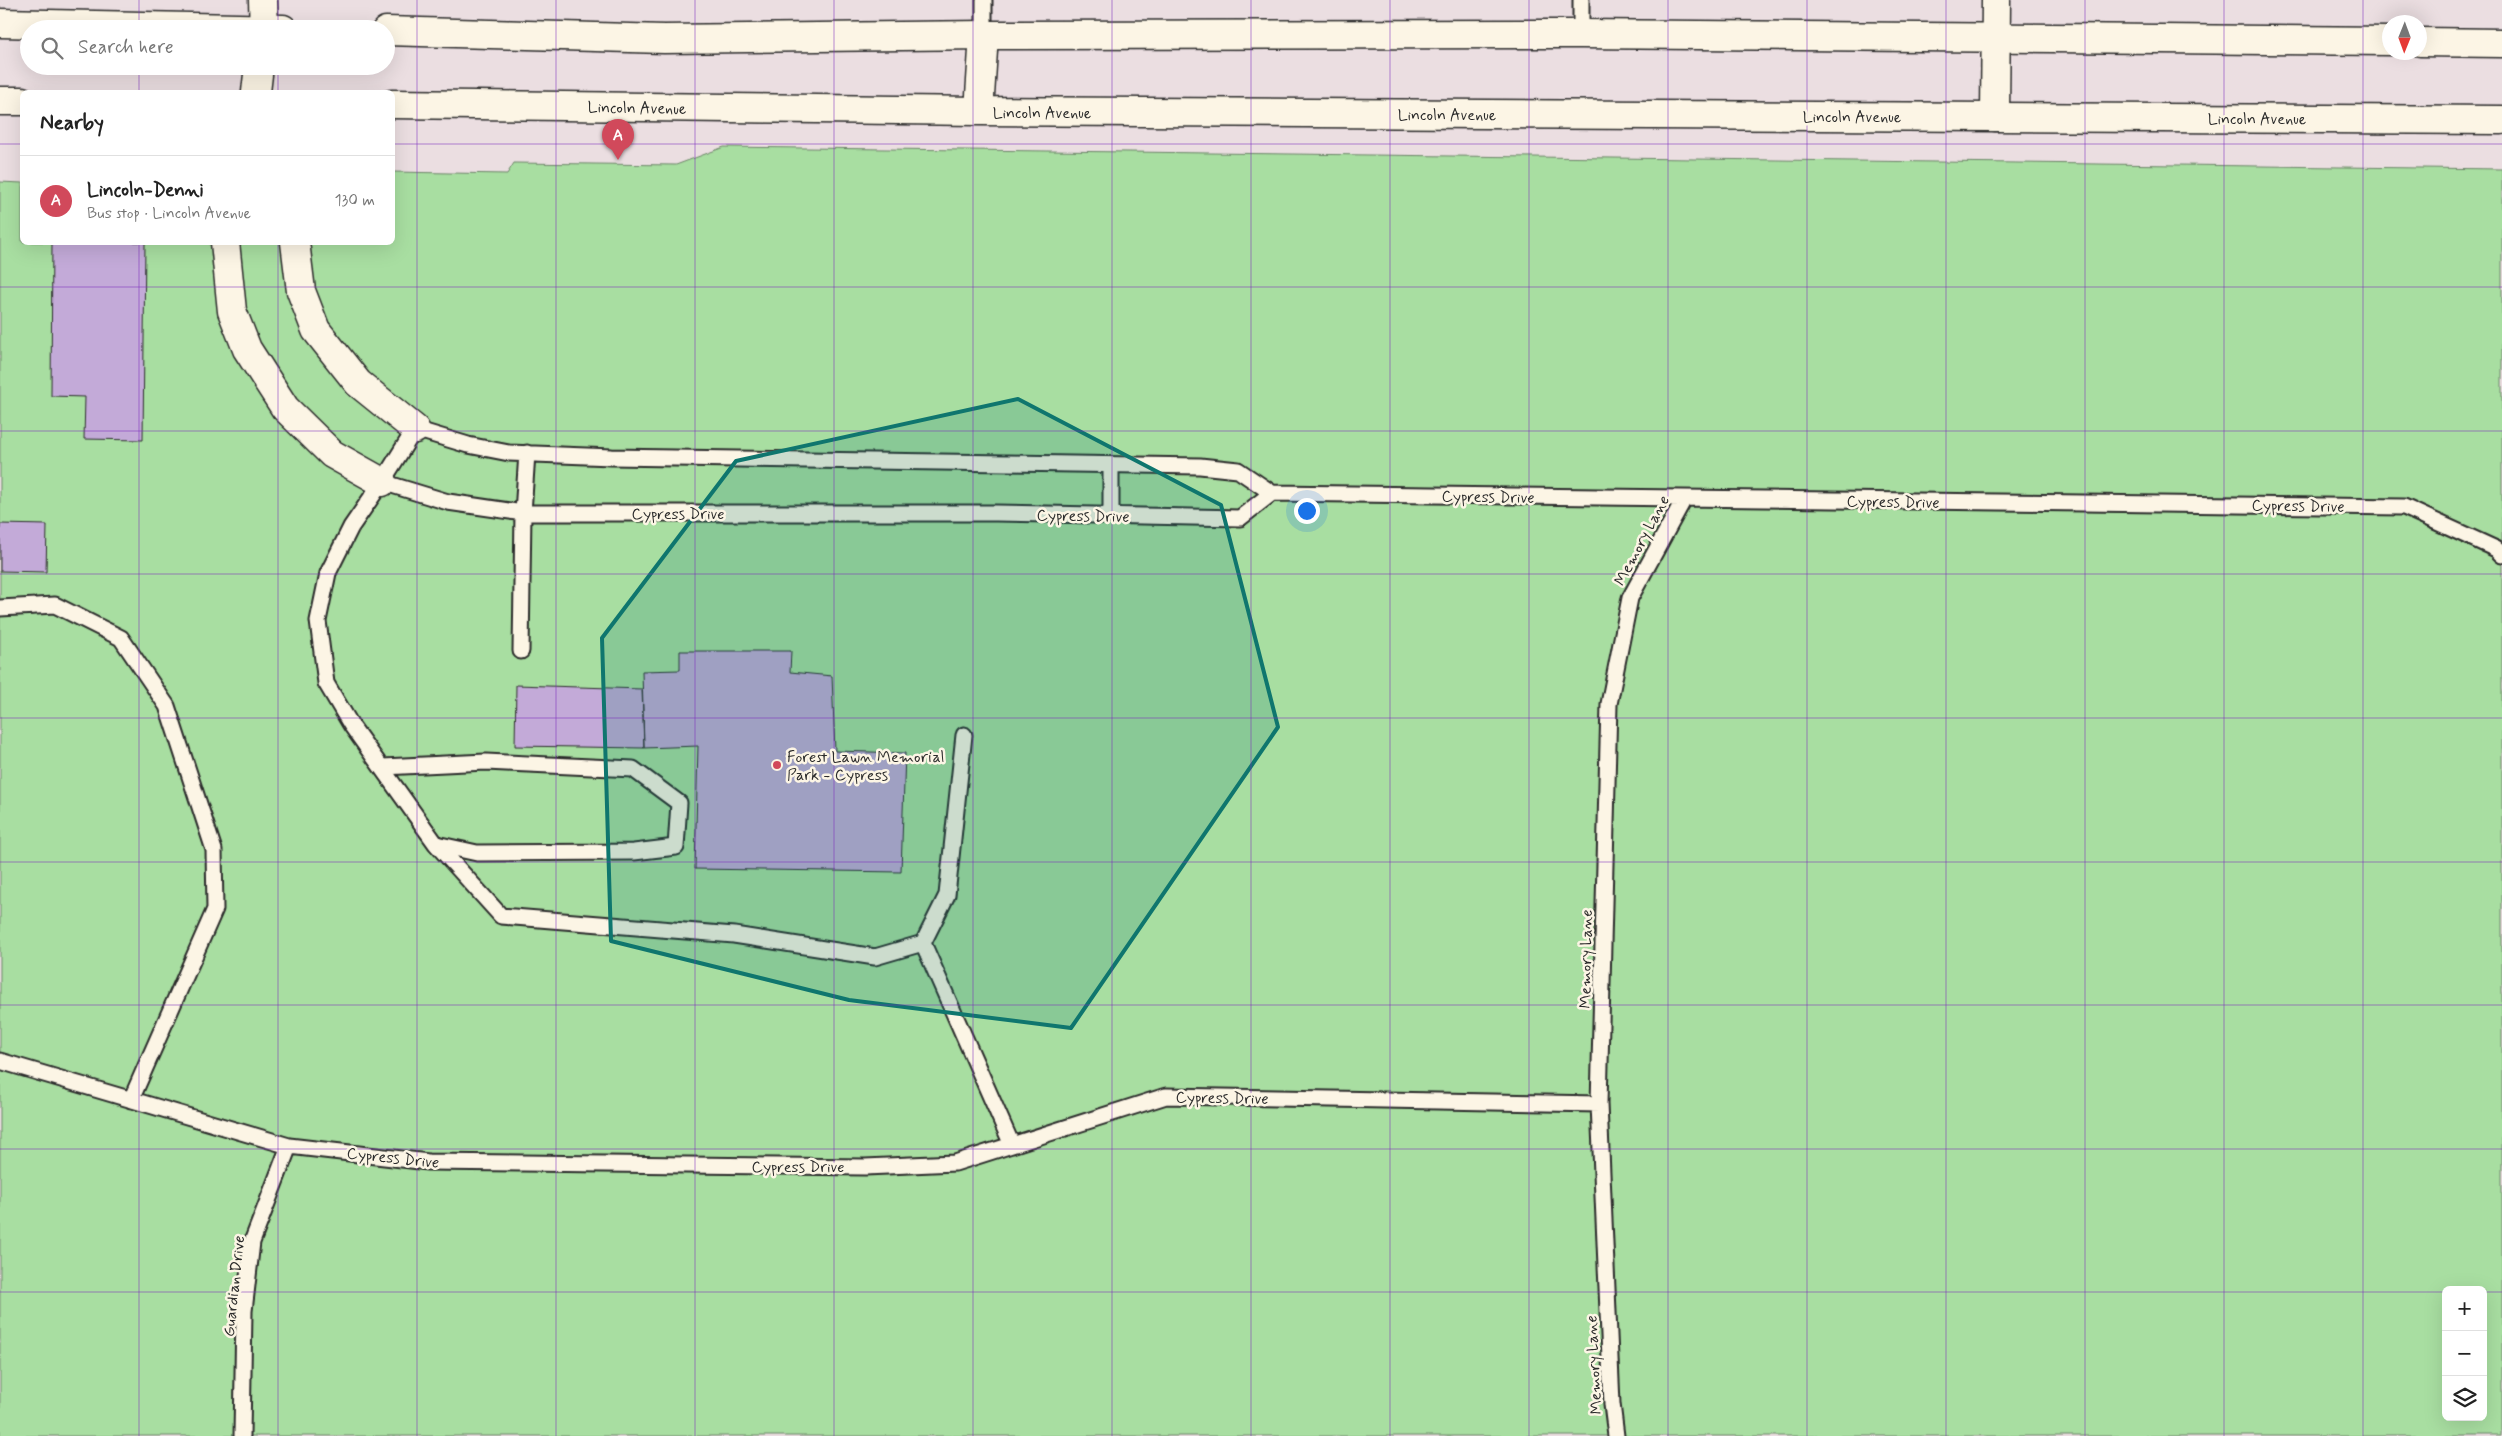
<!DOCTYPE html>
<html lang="en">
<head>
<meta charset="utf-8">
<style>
	:root { --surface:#fff; --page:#f6f6f6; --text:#222; --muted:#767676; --line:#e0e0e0; --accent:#d1495b }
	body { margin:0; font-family:Mynerve,sans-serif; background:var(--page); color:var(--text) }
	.controls { position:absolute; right:15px; bottom:15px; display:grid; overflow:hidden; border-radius:8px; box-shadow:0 5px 20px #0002 }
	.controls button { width:45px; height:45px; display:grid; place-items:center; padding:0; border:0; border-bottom:1px solid var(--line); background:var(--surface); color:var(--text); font:25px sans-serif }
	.compass { position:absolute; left:2382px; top:15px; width:45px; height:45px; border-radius:50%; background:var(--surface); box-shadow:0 5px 20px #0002; rotate:181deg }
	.you { position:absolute; left:1306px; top:510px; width:18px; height:18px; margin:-12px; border:4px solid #fff; border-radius:50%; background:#1a73e8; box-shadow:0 0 0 8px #1a73e833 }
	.badge { display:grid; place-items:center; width:32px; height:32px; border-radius:50%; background:var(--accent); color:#fff; font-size:16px; font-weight:700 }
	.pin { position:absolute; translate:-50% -41px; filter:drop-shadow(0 1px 2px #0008) }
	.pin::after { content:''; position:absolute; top:26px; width:18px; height:15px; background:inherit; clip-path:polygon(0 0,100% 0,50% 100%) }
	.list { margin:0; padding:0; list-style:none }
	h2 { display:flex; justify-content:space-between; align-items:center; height:65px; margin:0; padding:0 20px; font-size:21px }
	h2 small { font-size:16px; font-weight:400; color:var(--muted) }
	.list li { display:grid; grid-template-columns:32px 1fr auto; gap:15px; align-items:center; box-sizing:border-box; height:90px; padding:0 20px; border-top:1px solid var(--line) }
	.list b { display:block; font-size:19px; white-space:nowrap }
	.list p { margin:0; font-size:16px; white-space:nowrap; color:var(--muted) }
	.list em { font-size:16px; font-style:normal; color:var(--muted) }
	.icon { flex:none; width:28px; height:28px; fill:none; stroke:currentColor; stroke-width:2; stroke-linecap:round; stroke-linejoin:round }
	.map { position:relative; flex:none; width:2502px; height:1436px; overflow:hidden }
	.search { position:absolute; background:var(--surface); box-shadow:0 5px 20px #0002; left:20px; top:20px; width:375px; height:55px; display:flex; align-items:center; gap:12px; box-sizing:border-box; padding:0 18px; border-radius:28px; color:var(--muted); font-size:19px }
	.panel { position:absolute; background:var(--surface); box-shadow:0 5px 20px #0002; left:20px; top:90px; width:375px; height:155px; border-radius:8px }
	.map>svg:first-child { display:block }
	.green { fill:#a8dea1; stroke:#6a8466; fill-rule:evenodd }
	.building { fill:#c3aad8; stroke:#2b2b2b }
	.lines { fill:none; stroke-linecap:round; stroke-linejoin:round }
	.service-casing { stroke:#2b2b2b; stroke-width:19 }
	.minor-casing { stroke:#2b2b2b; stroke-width:31 }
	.secondary-casing { stroke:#2b2b2b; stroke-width:31 }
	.primary-casing { stroke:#2b2b2b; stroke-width:31 }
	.service { stroke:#fcf5e5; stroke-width:15 }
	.minor { stroke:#fcf5e5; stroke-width:28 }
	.secondary { stroke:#fcf5e5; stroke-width:28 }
	.primary { stroke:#fcf5e5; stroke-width:28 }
	.marked { fill:#0f766e; fill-opacity:0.2; stroke:#0f766e; stroke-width:4; stroke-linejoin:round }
	.grid { fill:none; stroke:#7b2cbf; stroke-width:1; stroke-opacity:0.55 }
	.poi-dot { fill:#d1495b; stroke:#fcf5e5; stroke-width:2 }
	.labels { text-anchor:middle; stroke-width:5; stroke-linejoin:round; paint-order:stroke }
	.street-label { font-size:16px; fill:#2b2b2b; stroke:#fcf5e5 }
	.poi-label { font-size:16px; fill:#2b2b2b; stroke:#fcf5e5; text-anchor:start }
</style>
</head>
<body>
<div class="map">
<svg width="2502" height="1436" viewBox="0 0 2502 1436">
	<rect width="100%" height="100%" fill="#ebdee1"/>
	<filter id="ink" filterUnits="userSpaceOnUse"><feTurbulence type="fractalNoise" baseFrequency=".02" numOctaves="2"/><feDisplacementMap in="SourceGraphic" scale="10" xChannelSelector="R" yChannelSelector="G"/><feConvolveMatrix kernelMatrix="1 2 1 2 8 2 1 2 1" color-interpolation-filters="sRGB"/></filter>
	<g filter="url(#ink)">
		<path class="green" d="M724 147 2502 169V1436H0V182L22 183V242H392L393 172 507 174 514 163 676 165ZM2446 1290H2483V1417H2446Z"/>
		<path class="building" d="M52 242H145L143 440 84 439 85 397 51 396Z
			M0 524 47 525 46 572 0 571Z
			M680 651H791L790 672 832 676 835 751 905 753 901 872 695 869 698 746 644 748 642 671 680 670Z
			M516 685 642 689 644 748 515 746Z"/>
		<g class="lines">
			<defs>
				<path id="service" d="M1581 0V34
					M984 35V0
					M382 482 448 502 523 513H996L1240 518 1272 493
					M1111 515V466
					M0 608 55 605 121 638 167 706 214 850 215 909 131 1100
					M521 651 523 513 527 453
					M383 767 486 762 633 769 679 803 676 847 634 852 477 853 436 844 351 725 326 683 318 621 328 573 351 527 382 482 415 429 468 445 509 453 612 457 1200 466 1238 470 1272 493 2404 507 2496 549 2502 555
					M436 844 501 916 734 935 875 957 923 943 947 895 964 735
					M923 943 1012 1145
					M0 1061 289 1146 428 1162 865 1167 955 1163 1166 1096 1599 1104
					M242 1436 244 1311 252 1242 289 1146
					M1616 1436 1612 1404 1599 1104 1609 704 1630 598 1684 499"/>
				<path id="minor" d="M1995 117 1996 0
					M225 242 232 311 247 349 285 408 332 454 382 482
					M295 242 301 291 316 330 358 383 415 429"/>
				<path id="secondary" d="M263 0 264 29
					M256 92 259 66"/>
				<path id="primary" d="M0 23 283 29
					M386 31 664 39 984 35 1581 34 2390 41
					M2420 42 2502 43
					M0 101H22
					M392 104 979 111 2502 120
					M979 111 984 35"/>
			</defs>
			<use href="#service" class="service-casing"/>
			<use href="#minor" class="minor-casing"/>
			<use href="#secondary" class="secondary-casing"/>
			<use href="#primary" class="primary-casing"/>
			<use href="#service" class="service"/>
			<use href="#minor" class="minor"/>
			<use href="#secondary" class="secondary"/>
			<use href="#primary" class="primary"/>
		</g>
	</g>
	<path class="marked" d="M1018 399 1221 505 1278 727 1071 1028 849 1000 611 941 602 638 736 461Z"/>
	<path class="grid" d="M139 0V29M278 0V29M417 0V1436M556 0V1436M695 0V1436M834 0V1436M973 0V1436M1112 0V1436M1251 0V1436M1390 0V1436M1529 0V1436M1668 0V1436M1807 0V1436M1946 0V1436M2085 0V1436M2224 0V1436M2363 0V1436M139 66V92M278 66V92M0 144H22M392 144H2502M139 242V1436M278 242V1436M0 287H2502M0 431H2502M0 574H2502M0 718H2502M0 862H2502M0 1005H2502M0 1149H2502M0 1292H2446M2483 1292H2502"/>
	<circle class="poi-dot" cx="777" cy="765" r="5"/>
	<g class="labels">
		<g class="street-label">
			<text transform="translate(637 107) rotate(1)" y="6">Lincoln Avenue</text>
			<text x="1042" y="118">Lincoln Avenue</text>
			<text x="1447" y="120">Lincoln Avenue</text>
			<text x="1852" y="122">Lincoln Avenue</text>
			<text x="2257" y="124">Lincoln Avenue</text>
			<text transform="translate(1488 496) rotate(1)" y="6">Cypress Drive</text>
			<text transform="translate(1893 501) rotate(1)" y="6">Cypress Drive</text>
			<text transform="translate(2298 505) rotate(1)" y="6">Cypress Drive</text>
			<text x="678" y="519">Cypress Drive</text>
			<text transform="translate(1083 515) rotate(1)" y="6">Cypress Drive</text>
			<text transform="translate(1641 540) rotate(-62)" y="6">Memory Lane</text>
			<text transform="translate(1585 959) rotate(-89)" y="6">Memory Lane</text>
			<text transform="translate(1222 1097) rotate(1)" y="6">Cypress Drive</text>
			<text transform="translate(393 1157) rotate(6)" y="6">Cypress Drive</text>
			<text x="798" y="1172">Cypress Drive</text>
			<text transform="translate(233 1286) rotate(-84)" y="6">Guardian Drive</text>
			<text transform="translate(1593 1365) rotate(-93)" y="6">Memory Lane</text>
		</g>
		<g class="poi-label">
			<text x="787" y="762">Forest Lawn Memorial<tspan x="787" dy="18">Park - Cypress</tspan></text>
		</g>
	</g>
</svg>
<div class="controls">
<button>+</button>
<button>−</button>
<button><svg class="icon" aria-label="layers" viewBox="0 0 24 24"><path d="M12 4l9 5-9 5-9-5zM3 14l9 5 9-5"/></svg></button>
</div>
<svg class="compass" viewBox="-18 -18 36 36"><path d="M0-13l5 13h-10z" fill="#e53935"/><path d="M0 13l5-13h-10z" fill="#767676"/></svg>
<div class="you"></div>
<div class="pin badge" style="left:618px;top:160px">A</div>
<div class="search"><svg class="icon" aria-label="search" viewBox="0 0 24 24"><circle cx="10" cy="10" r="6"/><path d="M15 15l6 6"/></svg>Search here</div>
<section class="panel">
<h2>Nearby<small></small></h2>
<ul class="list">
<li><span class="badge">A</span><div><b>Lincoln-Denni</b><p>Bus stop · Lincoln Avenue</p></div><em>130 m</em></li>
</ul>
</section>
</div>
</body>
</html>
